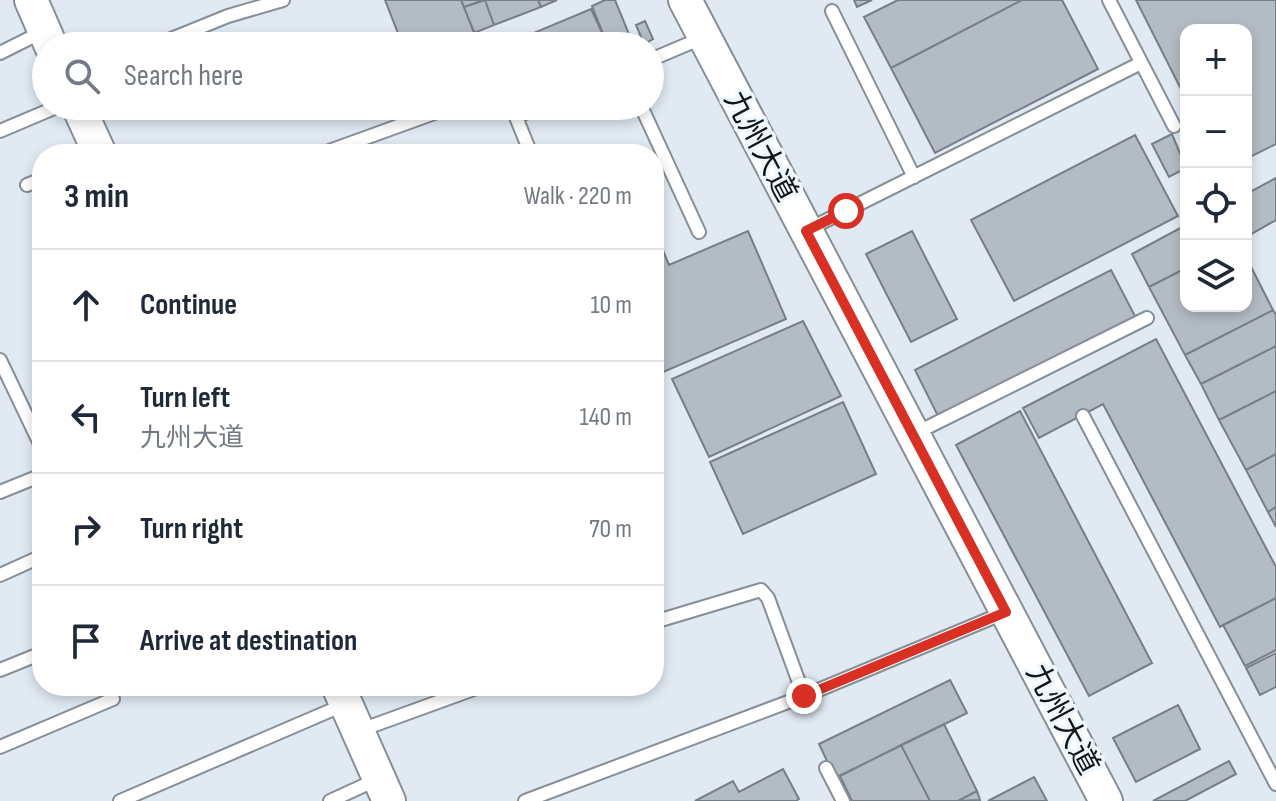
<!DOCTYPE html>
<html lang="en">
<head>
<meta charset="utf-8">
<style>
	:root { --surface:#fff; --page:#f2f2f3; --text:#1f2937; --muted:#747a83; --line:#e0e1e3 }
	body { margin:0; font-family:"Sofia Sans Condensed","Noto Sans SC",sans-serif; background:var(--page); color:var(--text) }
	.controls { position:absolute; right:24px; top:24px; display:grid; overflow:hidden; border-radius:16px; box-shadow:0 4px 12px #0003 }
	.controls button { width:72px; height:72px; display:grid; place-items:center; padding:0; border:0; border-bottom:2px solid var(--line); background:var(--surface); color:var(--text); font:40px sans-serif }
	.stop { position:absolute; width:24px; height:24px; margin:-18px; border:6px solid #d93025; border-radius:50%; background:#fff }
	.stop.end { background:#d93025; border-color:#fff; box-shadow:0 2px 8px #0008 }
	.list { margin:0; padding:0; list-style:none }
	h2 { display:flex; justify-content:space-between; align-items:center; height:104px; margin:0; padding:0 32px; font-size:34px }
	h2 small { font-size:26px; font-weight:400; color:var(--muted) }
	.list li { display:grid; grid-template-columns:52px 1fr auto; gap:24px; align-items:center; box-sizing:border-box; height:112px; padding:0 32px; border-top:2px solid var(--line) }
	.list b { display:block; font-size:30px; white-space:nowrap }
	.list p { margin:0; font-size:26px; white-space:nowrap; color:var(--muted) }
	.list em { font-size:26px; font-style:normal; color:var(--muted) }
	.icon { flex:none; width:44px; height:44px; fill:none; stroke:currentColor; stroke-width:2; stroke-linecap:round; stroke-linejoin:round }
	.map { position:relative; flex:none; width:1276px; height:801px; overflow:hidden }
	.search { position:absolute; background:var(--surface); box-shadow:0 4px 12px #0003; left:32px; top:32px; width:632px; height:88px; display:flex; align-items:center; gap:20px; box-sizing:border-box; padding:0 28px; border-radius:44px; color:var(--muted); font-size:30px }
	.panel { position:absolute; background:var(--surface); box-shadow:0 4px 12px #0003; left:32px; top:144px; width:632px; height:552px; border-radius:32px }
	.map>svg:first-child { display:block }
	.building { fill:#b3bcc5; stroke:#767e86; stroke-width:2 }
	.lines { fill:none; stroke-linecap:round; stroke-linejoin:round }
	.lane-casing { stroke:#868f97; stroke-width:16 }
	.secondary-casing { stroke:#868f97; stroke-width:36 }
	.lane { stroke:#fff; stroke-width:12 }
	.secondary { stroke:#fff; stroke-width:32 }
	.route { stroke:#d93025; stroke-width:10 }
	.labels { text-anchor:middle; stroke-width:7; stroke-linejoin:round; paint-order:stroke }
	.street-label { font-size:30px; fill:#121518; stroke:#eff7fe }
</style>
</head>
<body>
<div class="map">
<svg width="1276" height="801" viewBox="0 0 1276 801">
	<rect width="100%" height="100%" fill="#e1eaf3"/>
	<path class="building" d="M385 0H461L477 39 459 46H403Z
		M461 0H484L464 7Z
		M485 0H538L541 7 494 25Z
		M485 0 494 25 474 33 464 7Z
		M538 0H557L541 7Z
		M605 0H615L631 39 614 46H608L592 6Z
		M854 0H872L857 7Z
		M898 0H1022L891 68 864 17Z
		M1022 0H1062L1098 69 935 153 891 68Z
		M1136 0H1276V144L1246 159V30H1186V99Z
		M591 9 604 37 583 46 505 45Z
		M645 21 653 39 644 44 636 25Z
		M1172 134 1186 168 1169 177 1152 144Z
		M1135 135 1178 216 1014 301 971 220Z
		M1276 178V220L1246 237V194Z
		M1186 225V268L1149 287 1132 254Z
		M654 229 669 265 748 231 786 319 654 376Z
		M912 231 957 319 911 342 866 254Z
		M1246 257 1273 310 1185 355 1149 287 1186 268V306H1246Z
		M1111 270 1136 318 939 418 915 370Z
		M1273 310 1276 315V346L1201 384 1185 355Z
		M803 321 841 396 709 457 672 379Z
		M1156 339 1276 567V598L1220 627 1103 404 1039 438 1023 408Z
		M1276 346V391L1219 420 1201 384Z
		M1276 391V454L1246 470 1219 420Z
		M843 402 876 474 743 534 710 462Z
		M1020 411 1152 663 1089 696 956 445Z
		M1276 454V507L1268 512 1246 470Z
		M1276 507V527L1268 512Z
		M1276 598V650L1245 666 1223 625Z
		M1276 653V687L1260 695 1246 668Z
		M950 680 967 713 835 778 819 744Z
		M1178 705 1200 749 1136 782 1113 738Z
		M944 724 977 791 958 801H930L901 745Z
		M901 745 930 801H852L840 776Z
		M1229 761 1236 774 1185 801H1153Z
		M783 769 799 799 796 801H695L733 781 739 792Z
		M1034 777 1047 801H988Z
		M977 791 980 800 958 801Z"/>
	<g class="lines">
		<defs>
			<path id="lane" d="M1109 0 1174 126
				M832 11 914 177
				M154 46 228 16 283 0
				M0 53 44 31
				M650 60 702 38
				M641 106 699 232
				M0 131 59 106
				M321 154 448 108
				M531 154 516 117 542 106
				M27 185 42 179
				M809 229 1141 63
				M0 360 42 448
				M1083 416 1276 784
				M916 433 1147 318
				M0 492 42 475
				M0 575 42 556
				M654 622 761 590 768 598 804 696
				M0 670 42 653
				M358 731 482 686
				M0 747 113 699
				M826 768 843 801
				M120 801 334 709
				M330 801 378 779
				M525 801 804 696 1006 612"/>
			<path id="secondary" d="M31 0 51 46
				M685 0 1106 801
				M78 106 100 154
				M338 686 389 801"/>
		</defs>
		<use href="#lane" class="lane-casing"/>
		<use href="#secondary" class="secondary-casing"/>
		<use href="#lane" class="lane"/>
		<use href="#secondary" class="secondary"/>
	</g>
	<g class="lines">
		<path class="route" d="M804 696 1006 612 806 231 846 211"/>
	</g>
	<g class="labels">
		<g class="street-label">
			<text transform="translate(761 146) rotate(62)" y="10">九州大道</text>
			<text transform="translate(1063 719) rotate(62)" y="10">九州大道</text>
		</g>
	</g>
</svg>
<div class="controls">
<button>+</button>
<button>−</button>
<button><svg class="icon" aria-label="locate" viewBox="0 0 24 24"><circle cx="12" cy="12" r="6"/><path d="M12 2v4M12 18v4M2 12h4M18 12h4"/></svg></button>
<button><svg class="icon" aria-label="layers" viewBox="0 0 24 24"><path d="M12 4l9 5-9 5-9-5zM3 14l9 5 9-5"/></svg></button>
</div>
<div class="stop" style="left:846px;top:211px"></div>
<div class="stop end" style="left:804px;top:696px"></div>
<div class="search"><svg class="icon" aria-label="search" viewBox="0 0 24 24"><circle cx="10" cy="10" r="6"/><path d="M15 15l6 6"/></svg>Search here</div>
<section class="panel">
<h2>3 min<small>Walk · 220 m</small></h2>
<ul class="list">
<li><svg class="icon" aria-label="ahead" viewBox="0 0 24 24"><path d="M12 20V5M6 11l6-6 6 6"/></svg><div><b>Continue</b></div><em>10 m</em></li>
<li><svg class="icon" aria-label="left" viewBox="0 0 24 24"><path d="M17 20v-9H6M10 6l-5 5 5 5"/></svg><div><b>Turn left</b><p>九州大道</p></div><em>140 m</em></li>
<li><svg class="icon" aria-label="right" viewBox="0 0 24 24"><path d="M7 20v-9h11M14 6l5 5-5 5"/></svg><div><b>Turn right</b></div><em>70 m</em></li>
<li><svg class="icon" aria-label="arrive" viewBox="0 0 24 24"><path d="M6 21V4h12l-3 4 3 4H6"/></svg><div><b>Arrive at destination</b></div></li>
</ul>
</section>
</div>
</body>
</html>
